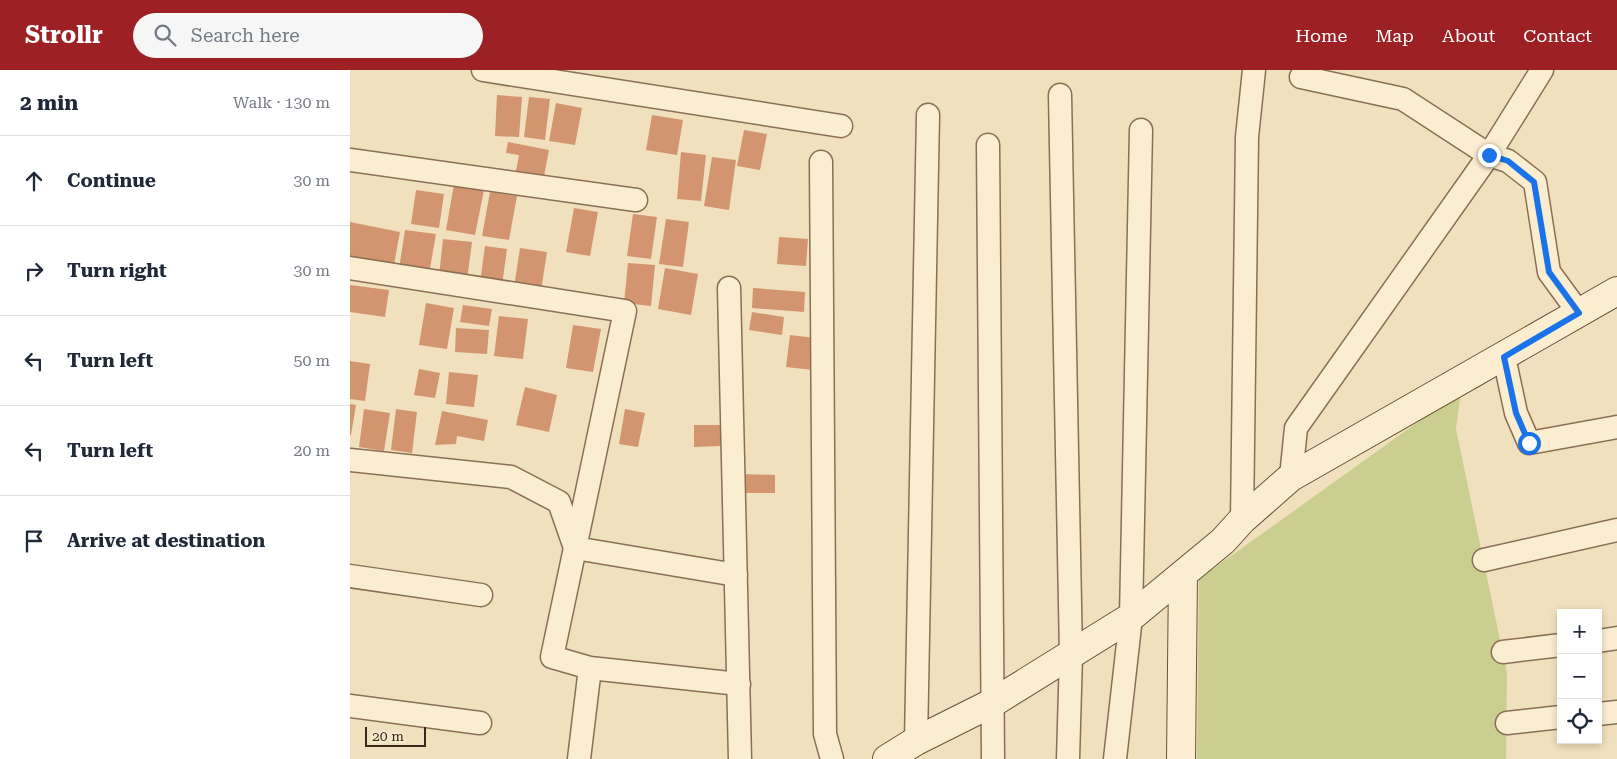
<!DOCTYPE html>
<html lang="en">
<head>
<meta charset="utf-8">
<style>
	:root { --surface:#fff; --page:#f6f6f7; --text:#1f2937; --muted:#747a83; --line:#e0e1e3; --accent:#9d2025 }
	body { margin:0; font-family:"Roboto Serif",serif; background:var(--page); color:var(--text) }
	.controls { position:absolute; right:15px; bottom:15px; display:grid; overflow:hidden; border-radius:0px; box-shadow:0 2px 8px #0003 }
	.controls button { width:45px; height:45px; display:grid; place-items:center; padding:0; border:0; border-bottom:1px solid var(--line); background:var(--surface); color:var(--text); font:25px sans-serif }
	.scale { position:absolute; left:15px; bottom:12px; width:61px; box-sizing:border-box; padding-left:5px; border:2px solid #38281b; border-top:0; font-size:14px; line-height:18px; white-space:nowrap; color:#38281b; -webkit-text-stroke:4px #f8eacd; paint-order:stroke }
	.stop { position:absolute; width:15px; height:15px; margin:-11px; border:4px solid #1a73e8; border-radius:50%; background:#fff }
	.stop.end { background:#1a73e8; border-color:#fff; box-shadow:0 1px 5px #0008 }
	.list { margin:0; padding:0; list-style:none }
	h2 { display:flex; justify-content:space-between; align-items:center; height:65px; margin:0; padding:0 20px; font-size:21px }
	h2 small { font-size:16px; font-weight:400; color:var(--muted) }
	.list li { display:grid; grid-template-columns:32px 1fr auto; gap:15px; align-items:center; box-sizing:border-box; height:90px; padding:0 20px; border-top:1px solid var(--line) }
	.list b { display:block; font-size:19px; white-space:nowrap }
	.list em { font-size:16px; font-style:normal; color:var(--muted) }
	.icon { flex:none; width:28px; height:28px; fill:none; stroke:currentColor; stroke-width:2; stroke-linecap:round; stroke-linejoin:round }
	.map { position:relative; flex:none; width:1267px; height:689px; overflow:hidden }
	header { display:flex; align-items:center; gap:30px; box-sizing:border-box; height:70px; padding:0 25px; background:var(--accent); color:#fff }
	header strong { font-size:24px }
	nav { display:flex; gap:28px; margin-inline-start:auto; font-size:18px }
	.search { width:350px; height:45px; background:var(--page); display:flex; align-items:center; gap:12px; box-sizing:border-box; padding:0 18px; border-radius:28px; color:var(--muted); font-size:19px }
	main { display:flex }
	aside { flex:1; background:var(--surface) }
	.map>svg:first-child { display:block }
	.green { fill:#cacf90 }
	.building { fill:#d2956f }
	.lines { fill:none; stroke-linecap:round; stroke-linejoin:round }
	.street-casing { stroke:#8a6f55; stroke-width:25 }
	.secondary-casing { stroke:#6b5038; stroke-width:30 }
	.street { stroke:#fbedd0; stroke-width:22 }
	.secondary { stroke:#fbedd0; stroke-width:28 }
	.route { stroke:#1a73e8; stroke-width:6 }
</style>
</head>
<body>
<header>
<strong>Strollr</strong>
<div class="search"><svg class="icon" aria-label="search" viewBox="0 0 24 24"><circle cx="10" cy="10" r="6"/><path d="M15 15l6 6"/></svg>Search here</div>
<nav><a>Home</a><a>Map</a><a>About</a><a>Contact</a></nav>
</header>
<main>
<aside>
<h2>2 min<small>Walk · 130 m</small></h2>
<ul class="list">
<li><svg class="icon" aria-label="ahead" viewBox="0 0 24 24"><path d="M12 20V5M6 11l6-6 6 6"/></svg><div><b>Continue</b></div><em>30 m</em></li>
<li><svg class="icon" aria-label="right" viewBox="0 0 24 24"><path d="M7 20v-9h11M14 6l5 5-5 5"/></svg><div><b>Turn right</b></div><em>30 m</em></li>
<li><svg class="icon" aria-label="left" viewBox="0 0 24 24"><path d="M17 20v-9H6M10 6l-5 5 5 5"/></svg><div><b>Turn left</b></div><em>50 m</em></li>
<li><svg class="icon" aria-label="left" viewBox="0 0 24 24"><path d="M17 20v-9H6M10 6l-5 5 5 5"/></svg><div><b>Turn left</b></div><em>20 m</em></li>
<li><svg class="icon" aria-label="arrive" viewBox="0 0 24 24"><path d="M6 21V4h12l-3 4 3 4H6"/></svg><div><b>Arrive at destination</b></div></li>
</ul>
</aside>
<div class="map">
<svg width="1267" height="689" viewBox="0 0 1267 689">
	<rect width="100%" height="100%" fill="#f1e0bd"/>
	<path class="green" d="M1111 321 1106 359 1157 603 1156 689H847L849 509Z"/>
	<path class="building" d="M147 25 172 27 169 67 145 66Z
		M179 27 200 29 195 70 174 67Z
		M206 33 232 38 225 75 199 71Z
		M302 45 333 50 327 85 296 80Z
		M394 60 417 64 410 100 387 96Z
		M158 72 199 80 193 111 165 106 169 85 156 83Z
		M331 82 356 85 351 131 327 129Z
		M362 87 386 90 379 140 354 136Z
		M104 114 134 120 125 165 96 160Z
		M66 120 94 124 89 158 61 154Z
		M140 122 167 126 159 170 132 166Z
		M224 138 248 142 240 186 216 182Z
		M283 144 307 147 301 189 277 186Z
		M316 149 339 152 333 197 309 194Z
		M0 152 50 162 43 200 0 192Z
		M55 160 86 164 79 204 49 199Z
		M429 167 458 169 456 196 427 194Z
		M93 169 122 172 117 210 89 206Z
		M135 176 157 179 152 216 130 213Z
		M170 178 197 182 191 221 164 217Z
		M278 193 305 195 301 236 274 233Z
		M315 198 348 204 341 245 308 239Z
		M0 215 39 220 35 247 0 242Z
		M403 218 455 222 454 242 402 238Z
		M76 233 104 238 97 279 69 275Z
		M113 235 142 239 139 256 110 252Z
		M402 242 434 247 432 265 399 260Z
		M149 246 178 249 173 289 144 286Z
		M223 255 251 259 243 302 216 298Z
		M106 258 139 260 137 284 105 282Z
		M440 265 466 268 463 300 436 297Z
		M0 291 20 294 15 331 0 329Z
		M69 299 90 303 85 328 64 325Z
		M99 302 128 305 124 337 96 334Z
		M175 317 207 325 199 362 166 355Z
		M0 334 6 335 1 365H0Z
		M14 339 40 343 34 381 9 377Z
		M46 339 67 342 62 383 41 380Z
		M275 339 295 343 288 377 269 374Z
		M92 341 138 350 134 371 107 366 106 374 85 375Z
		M344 355H370V376L344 377Z
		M391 404 425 405V423H391Z"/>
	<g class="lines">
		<defs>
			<path id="street" d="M133 0 491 56
				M951 7 1053 29 1139 85 1158 91 1185 112 1199 202 1229 243
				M710 25 721 585 718 689
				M638 75 643 689
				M0 90 286 130
				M471 92 475 664 482 689
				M0 198 275 241 202 587 240 598 229 689
				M379 218 390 689
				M1154 287 1166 343 1179 373 1267 357
				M0 390 161 407 209 432 225 478 386 505
				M941 407 946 358 1139 85 1192 0
				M892 450 897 67 904 0
				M1134 490 1267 460
				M0 506 131 525
				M1248 571 1267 568
				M1153 582 1211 575
				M240 598 389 614
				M0 636 130 653
				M1248 644 1267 642
				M1157 653 1211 647
				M566 671 578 45
				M765 689 781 547 791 60"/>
			<path id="secondary" d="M537 689 566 671 644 632 781 547 873 471 892 450 941 407 1267 221
				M831 689 833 505"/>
		</defs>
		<use href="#street" class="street-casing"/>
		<use href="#secondary" class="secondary-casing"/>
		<use href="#street" class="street"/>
		<use href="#secondary" class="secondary"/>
	</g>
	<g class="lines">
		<path class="route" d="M1139 85 1158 91 1184 112 1199 202 1229 243 1154 287 1166 343 1179 373"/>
	</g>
</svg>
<div class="controls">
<button>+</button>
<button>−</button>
<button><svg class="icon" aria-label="locate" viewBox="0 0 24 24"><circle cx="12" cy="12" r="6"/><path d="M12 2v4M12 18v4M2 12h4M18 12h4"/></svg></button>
</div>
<div class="scale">20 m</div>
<div class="stop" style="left:1179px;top:373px"></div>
<div class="stop end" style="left:1139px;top:85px"></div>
</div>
</main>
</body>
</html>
